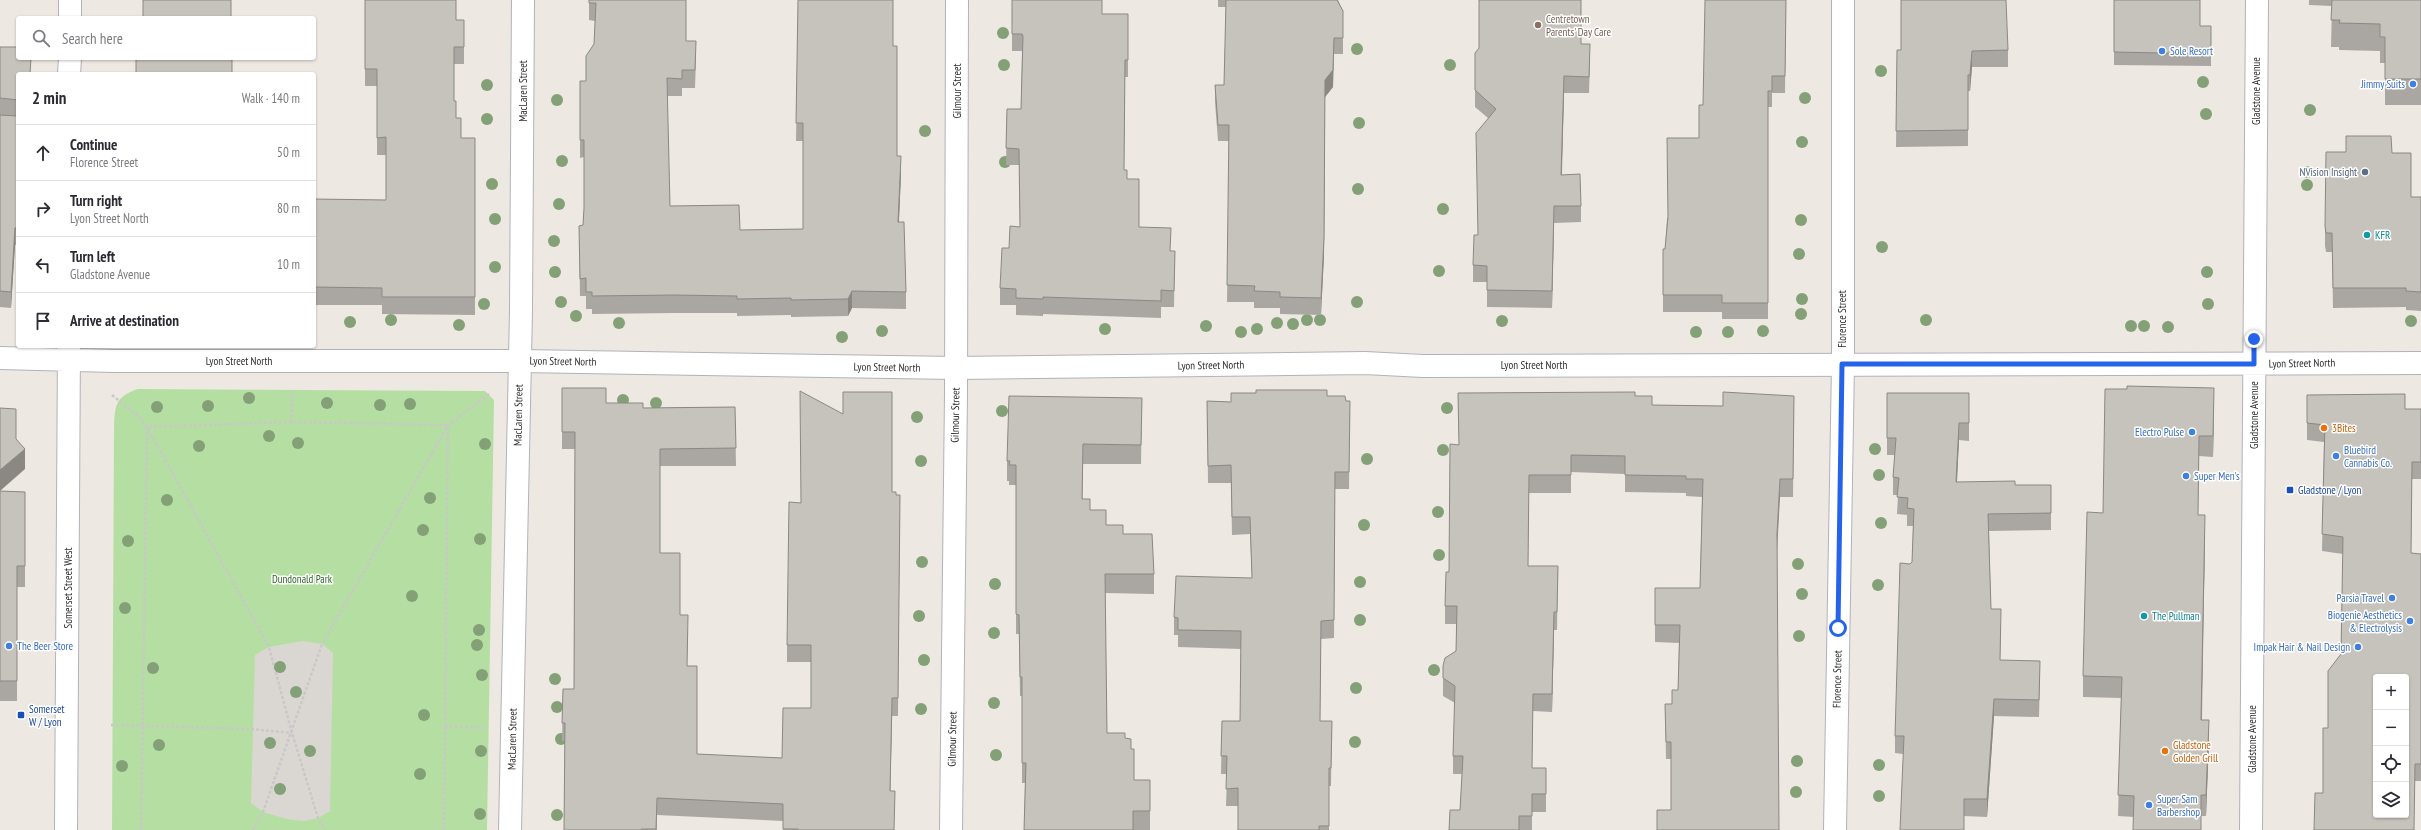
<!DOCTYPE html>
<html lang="en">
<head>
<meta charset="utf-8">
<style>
	:root { --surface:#fff; --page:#f2f2f3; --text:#2b2b33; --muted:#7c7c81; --line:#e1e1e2 }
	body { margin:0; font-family:"PT Sans Narrow",sans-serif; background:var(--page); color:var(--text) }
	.controls { position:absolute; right:12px; bottom:12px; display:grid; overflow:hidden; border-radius:4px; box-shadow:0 1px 3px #0004 }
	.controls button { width:36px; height:36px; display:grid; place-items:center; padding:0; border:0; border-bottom:1px solid var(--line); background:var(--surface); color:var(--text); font:20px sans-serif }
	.stop { position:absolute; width:12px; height:12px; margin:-9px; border:3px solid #2563eb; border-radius:50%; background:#fff }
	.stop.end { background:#2563eb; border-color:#fff; box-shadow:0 1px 4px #0008 }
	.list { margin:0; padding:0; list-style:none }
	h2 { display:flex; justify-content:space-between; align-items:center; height:52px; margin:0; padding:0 16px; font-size:17px }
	h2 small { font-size:13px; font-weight:400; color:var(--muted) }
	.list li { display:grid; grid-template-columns:26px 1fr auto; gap:12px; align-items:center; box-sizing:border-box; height:56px; padding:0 16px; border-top:1px solid var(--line) }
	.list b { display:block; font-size:15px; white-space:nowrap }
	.list p { margin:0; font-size:13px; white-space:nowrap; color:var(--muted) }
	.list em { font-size:13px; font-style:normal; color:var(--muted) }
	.icon { flex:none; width:22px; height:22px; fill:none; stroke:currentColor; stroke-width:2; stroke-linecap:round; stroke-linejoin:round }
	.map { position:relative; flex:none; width:2421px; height:830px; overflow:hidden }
	.search { position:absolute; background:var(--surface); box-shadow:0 1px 3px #0004; left:16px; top:16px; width:300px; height:44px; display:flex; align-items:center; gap:10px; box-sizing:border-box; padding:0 14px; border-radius:4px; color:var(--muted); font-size:15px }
	.panel { position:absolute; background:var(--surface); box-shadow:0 1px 3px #0004; left:16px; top:72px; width:300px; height:276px; border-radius:4px }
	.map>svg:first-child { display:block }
	.green { fill:#b5dfa2 }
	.plaza { fill:#dad7d3 }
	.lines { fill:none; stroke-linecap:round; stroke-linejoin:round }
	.minor-casing { stroke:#b1b2bc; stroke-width:24 }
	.secondary-casing { stroke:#b1b2bc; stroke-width:24 }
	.path { stroke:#c8c8c8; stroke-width:2.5; stroke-dasharray:3 2; stroke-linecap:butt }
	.minor { stroke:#fff; stroke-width:22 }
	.secondary { stroke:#fff; stroke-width:22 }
	.tree { fill:#84a077 }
	.wall { fill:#aaa7a2 }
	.shaded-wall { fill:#8b8884 }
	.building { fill:#c6c2bc; stroke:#8b8884; fill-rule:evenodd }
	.route { stroke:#2563eb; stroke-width:5 }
	.education-dot { fill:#8d6e63; stroke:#fff; stroke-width:1.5 }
	.shop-dot { fill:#3f7fe0; stroke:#fff; stroke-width:1.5 }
	.service-dot { fill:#5c6f8a; stroke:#fff; stroke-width:1.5 }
	.culture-dot { fill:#0f9aa8; stroke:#fff; stroke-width:1.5 }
	.food-dot { fill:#e8710a; stroke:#fff; stroke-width:1.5 }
	.transit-dot { fill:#1a4fb4; stroke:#fff; stroke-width:1.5 }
	.labels { text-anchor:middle; stroke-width:3; stroke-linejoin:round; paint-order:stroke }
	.education-label { font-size:11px; fill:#785e54; stroke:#fff; text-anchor:start }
	.shop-label { font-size:11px; fill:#366cbe; stroke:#fff; text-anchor:start }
	.street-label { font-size:11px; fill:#2d2d2d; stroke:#fff }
	.service-label { font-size:11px; fill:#4e5e75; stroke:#fff; text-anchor:end }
	.culture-label { font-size:11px; fill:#0d838f; stroke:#fff; text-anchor:start }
	.food-label { font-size:11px; fill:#c56008; stroke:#fff; text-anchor:start }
	.transit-label { font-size:11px; fill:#164399; stroke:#fff; text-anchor:start }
	.park-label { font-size:11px; fill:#2e6621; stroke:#fff }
</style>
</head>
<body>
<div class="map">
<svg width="2421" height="830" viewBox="0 0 2421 830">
	<rect width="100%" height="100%" fill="#ede8e1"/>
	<path class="green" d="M138 389 485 391 494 400 487 830H112L114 431C115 408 113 397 138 389Z"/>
	<path class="plaza" d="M302 641 322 644 333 653 330 811 318 818 304 821 287 819 263 812 251 803 255 655 269 647Z"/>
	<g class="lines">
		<defs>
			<path id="minor" d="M510 830 521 311 523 0
				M951 830 956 394 957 0
				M1835 830 1843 364V0"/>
			<path id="secondary" d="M70 18V0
				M69 74 70 58
				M0 358 114 361H520L956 368 1365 363 1423 366 2421 363
				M66 830 69 346
				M2251 830 2257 0"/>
		</defs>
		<use href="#minor" class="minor-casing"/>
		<use href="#secondary" class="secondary-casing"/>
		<path class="path" d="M112 395 137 415 147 427 269 647 292 733 318 818 325 830
			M291 422 293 391
			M111 725 252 729 292 733
			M445 726 482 728
			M141 830 147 427 291 422 448 425
			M253 830 263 812 322 644 448 425 489 394
			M444 830 448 425"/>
		<use href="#minor" class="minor"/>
		<use href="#secondary" class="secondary"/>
	</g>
	<g class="tree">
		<circle cx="1003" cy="33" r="6"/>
		<circle cx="1357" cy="49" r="6"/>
		<circle cx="1004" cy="65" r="6"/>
		<circle cx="1450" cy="65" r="6"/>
		<circle cx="1881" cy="71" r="6"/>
		<circle cx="2203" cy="82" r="6"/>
		<circle cx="487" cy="85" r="6"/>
		<circle cx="1805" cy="98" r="6"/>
		<circle cx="557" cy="100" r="6"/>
		<circle cx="2310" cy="110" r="6"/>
		<circle cx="2206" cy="114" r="6"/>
		<circle cx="487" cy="119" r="6"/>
		<circle cx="1359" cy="123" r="6"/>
		<circle cx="925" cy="131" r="6"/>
		<circle cx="1802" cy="142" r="6"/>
		<circle cx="562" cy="161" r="6"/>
		<circle cx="1005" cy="162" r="6"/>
		<circle cx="2307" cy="172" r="6"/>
		<circle cx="492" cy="184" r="6"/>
		<circle cx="2307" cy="185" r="6"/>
		<circle cx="1358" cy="189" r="6"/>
		<circle cx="559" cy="204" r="6"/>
		<circle cx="1443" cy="209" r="6"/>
		<circle cx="495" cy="219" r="6"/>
		<circle cx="1801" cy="220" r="6"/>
		<circle cx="554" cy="241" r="6"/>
		<circle cx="1882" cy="247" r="6"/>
		<circle cx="1799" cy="254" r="6"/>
		<circle cx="495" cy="267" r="6"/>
		<circle cx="1439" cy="271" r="6"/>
		<circle cx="555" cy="272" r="6"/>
		<circle cx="2207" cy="272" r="6"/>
		<circle cx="1802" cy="299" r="6"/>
		<circle cx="561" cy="302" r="6"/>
		<circle cx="1357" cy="302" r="6"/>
		<circle cx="484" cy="304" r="6"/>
		<circle cx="2208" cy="304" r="6"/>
		<circle cx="1801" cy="314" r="6"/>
		<circle cx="576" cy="316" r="6"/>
		<circle cx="391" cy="320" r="6"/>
		<circle cx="1307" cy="320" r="6"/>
		<circle cx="1320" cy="320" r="6"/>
		<circle cx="1926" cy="320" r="6"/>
		<circle cx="1502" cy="321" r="6"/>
		<circle cx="2411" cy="321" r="6"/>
		<circle cx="350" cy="322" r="6"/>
		<circle cx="619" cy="323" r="6"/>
		<circle cx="1277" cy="323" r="6"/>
		<circle cx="1293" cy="324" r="6"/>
		<circle cx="459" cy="325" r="6"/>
		<circle cx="1206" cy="326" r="6"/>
		<circle cx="2131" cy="326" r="6"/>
		<circle cx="2144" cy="326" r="6"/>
		<circle cx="2168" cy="327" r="6"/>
		<circle cx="1105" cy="329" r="6"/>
		<circle cx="1257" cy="329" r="6"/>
		<circle cx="882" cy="331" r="6"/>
		<circle cx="1763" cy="331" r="6"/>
		<circle cx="1241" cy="332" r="6"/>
		<circle cx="1696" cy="332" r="6"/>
		<circle cx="1728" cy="332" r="6"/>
		<circle cx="842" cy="337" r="6"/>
		<circle cx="249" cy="398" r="6"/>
		<circle cx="623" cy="400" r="6"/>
		<circle cx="327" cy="403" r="6"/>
		<circle cx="656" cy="403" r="6"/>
		<circle cx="410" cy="404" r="6"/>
		<circle cx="380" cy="405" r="6"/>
		<circle cx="208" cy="406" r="6"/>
		<circle cx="157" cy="407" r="6"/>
		<circle cx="1447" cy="408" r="6"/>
		<circle cx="1002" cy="411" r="6"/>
		<circle cx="917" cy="417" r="6"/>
		<circle cx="269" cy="436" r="6"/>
		<circle cx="298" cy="443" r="6"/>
		<circle cx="485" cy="444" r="6"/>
		<circle cx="199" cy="446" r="6"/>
		<circle cx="1875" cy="449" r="6"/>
		<circle cx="1443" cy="450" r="6"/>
		<circle cx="1367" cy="459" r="6"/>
		<circle cx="921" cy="461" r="6"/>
		<circle cx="1879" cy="475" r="6"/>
		<circle cx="430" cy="498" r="6"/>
		<circle cx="167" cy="500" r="6"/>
		<circle cx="1438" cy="512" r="6"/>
		<circle cx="1881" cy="523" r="6"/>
		<circle cx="1364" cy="525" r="6"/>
		<circle cx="423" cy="530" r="6"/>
		<circle cx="480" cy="539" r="6"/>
		<circle cx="128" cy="541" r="6"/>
		<circle cx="1439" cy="555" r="6"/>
		<circle cx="922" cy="562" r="6"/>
		<circle cx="1798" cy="564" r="6"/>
		<circle cx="1360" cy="582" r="6"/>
		<circle cx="995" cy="584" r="6"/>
		<circle cx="1878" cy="585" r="6"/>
		<circle cx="1802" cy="594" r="6"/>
		<circle cx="412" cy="596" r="6"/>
		<circle cx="125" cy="608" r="6"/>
		<circle cx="919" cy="616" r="6"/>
		<circle cx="1360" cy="620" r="6"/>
		<circle cx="479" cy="630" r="6"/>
		<circle cx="994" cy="633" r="6"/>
		<circle cx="1799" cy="636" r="6"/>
		<circle cx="477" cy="645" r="6"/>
		<circle cx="924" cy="660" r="6"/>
		<circle cx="280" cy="667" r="6"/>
		<circle cx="153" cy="668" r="6"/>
		<circle cx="1434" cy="670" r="6"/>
		<circle cx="482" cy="675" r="6"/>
		<circle cx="555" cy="679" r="6"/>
		<circle cx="1356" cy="688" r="6"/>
		<circle cx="296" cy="692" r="6"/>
		<circle cx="994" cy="703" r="6"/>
		<circle cx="557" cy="707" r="6"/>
		<circle cx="921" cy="709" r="6"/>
		<circle cx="424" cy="715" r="6"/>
		<circle cx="561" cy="739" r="6"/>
		<circle cx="1355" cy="742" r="6"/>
		<circle cx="270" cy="743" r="6"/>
		<circle cx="159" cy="745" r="6"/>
		<circle cx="310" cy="751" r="6"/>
		<circle cx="481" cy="751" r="6"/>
		<circle cx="996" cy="755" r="6"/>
		<circle cx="1797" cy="761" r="6"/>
		<circle cx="1879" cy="765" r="6"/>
		<circle cx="122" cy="766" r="6"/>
		<circle cx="420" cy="774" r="6"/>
		<circle cx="280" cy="789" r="6"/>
		<circle cx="1796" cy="792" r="6"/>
		<circle cx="1879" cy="796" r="6"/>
		<circle cx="480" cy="814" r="6"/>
		<circle cx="557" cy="815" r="6"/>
	</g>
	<path class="wall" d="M365 0 456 20H464V64H454V101L456 118 461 138H475V315L382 314V305H314V199L386 200V155H377V86H365Z
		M589 0 686 41 696 59 695 88H682V96H667L670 206 740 230 803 229V141H796L798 0 893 46 897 156 901 174 899 222 906 292V309L852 308 848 316 791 317V315L737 316V313H674L592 314V309H586V296H580L579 226 583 225 584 209V157L580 158V140L586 81 594 44 595 21 589 20Z
		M1012 0 1102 14H1128V77H1125L1124 170 1127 179 1139 227 1170 251H1175L1174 307H1161V318L1043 314V316L1016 315V305H1000V288L1009 248 1020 227 1019 165H1006L1007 109H1021L1022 52V51H1012Z
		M1218 0H1338L1343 11V54H1334L1333 87 1325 97 1324 255 1321 315 1280 314V308H1254V302H1227L1229 141H1218L1215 102V85H1224L1226 7H1218Z
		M1786 0 1785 93H1772V107H1768V319H1722V312H1663V249H1665L1667 219 1699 138 1703 105Z
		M2114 0 2200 26H2211V66L2114 65Z
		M2309 0H2421V105H2385V63H2380V51L2339 50V47H2331L2332 6 2309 5Z
		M1581 44 1590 61 1589 93H1564L1562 175 1581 206V222L1554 223 1552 308 1487 307V282H1473V265L1478 235 1488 118 1475 107V53Z
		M0 47 18 74V245H15L11 308 0 307V115H6H0Z
		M1897 50H2008V67H1972L1970 91H1968V146L1896 147Z
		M2392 153 2411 197H2421V311L2406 310V307L2333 308 2332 252H2326L2325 246V226Z
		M562 388 606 403 643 408 735 407 736 466H660V553L680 615 688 632 687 666 697 754 782 758 811 708V662H787V645L801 503 892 492 896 495H900L898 716H892L890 791 894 830H783V821L657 815V830H564L565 741H562L563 689H574L575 449H562Z
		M1458 393 1635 396 1652 405 1723 406 1794 396 1793 497H1780L1671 810V759H1666L1665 704H1672L1678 690 1679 643 1655 642V588H1700L1702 497 1686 496V493L1625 492V474L1571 472V493H1529L1528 566H1558L1557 630H1554L1552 712 1533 711 1532 768H1546V812H1532V830H1449L1460 810 1462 774H1453V756L1455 703 1443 696V666L1456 651V624H1445V606L1449 572 1459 445Z
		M1887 393H1969V441L1959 440 1957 482 2015 485H2051V530L1989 531 1991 609 2001 627 2000 660 2040 679 2039 717 1994 716 1987 817 1964 816 1903 754 1895 753V736L1910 564 1912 562 1913 526H1907V515L1897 514 1898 495H1893V477L1895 455H1887Z
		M2307 395 2405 409H2421V479H2412L2411 554H2421V781H2415L2323 793 2328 728 2341 654 2343 554 2322 551 2324 442 2307 440Z
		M1327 396 1346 401H1350L1349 489H1335L1334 638 1321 639 1320 721H1332L1331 786H1329V830H1238V806H1226L1227 774H1221L1222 721H1240L1241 649 1178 647V635H1174V617L1252 578 1250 534 1232 535 1231 483H1208L1207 401 1231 402Z
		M1142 398 1141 464H1083L1082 499 1090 510 1106 525 1123 534 1154 574V594L1105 593 1107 733 1125 738 1131 749 1134 780H1150V830H1024L1025 783H1022V696H1020L1019 634H1016V485H1009V481H1007V461Z
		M2214 409 2213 457 2199 456 2198 515 2205 535 2202 720 2209 741 2206 816 2134 817 2118 816 2121 698 2083 697V676L2103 513Z
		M0 491 25 492V587H17V701H0Z"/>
	<path class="shaded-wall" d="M1334 38 1333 87 1325 97 1324 255 1321 315 1325 80Z
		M1972 51V67L1970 91V75Z
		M1564 76V93L1561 192V175Z
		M901 156V174L898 240V222Z
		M1554 206V223L1552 308V291Z
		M15 228V245L11 308V292Z
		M852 291V308L848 316V299Z
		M2214 388V409L2213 457V436Z
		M1959 423V440L1956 499V482Z
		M1083 444V464L1082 519V499Z
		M25 449V469L0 491V470Z
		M1780 479V497L1777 552V534Z
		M2205 515V535L2201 740V720Z
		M1554 612V630L1552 712V694Z
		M892 698V716L890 809V791Z
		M1994 699V716L1987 817V799Z
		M2209 720V741L2206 816V795Z"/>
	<path class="building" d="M143 0H231V18H143Z
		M365 0H456V20H464V47H454V101H456V118H461V138H475V297H382V288L314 287V199L386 200V137L377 138V69H365Z
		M589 0H686V41H696L695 70H682V79L667 78 670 206 739 205 740 230 803 229V123H796L798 0H893V46H897V156H901L898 222H904L906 292 852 291 848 299 791 300V298L737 299V296L674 295 592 296V292H586V278L580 279 579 226 583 225 584 208V140H580V81H586V56L594 44 596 3H589Z
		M1012 0H1102V14H1128V60H1125L1124 170H1127V179H1139V227L1171 228 1170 251H1175L1174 291 1161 290V301L1043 297V299L1016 298V289L1000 288 1002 248H1009L1010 226 1020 227 1019 149 1006 148 1007 109H1021L1023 36 1022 34H1012Z
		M1226 0H1337L1343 11V38H1334L1333 70 1325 80 1324 238 1321 298 1280 297V292L1254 291 1255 286 1227 285 1229 125H1218L1215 85H1224Z
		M1479 0H1581V44H1590L1589 77 1564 76 1561 175 1580 174 1581 206H1554L1552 291 1487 290V266L1473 265 1474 235H1478L1476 133 1496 109 1475 90V53L1479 48Z
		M1705 0H1786L1785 76H1772V91H1768V303H1722V295H1663V249H1665L1668 217 1667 138H1699V105H1703Z
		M1901 0H2006L2008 50 1972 51 1970 75H1968V130L1896 131 1897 50H1901Z
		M2114 0H2200V26H2211V54L2114 52Z
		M2332 0H2421V79H2385V37H2380V24L2339 23 2340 20H2331Z
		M0 47H18V58H31L30 74H18V100L0 98Z
		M136 58H232V74H136Z
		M0 115 18 116V228H15L11 292 0 291Z
		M2346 136H2391L2392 153H2411V197H2421V292L2406 291V288H2333L2332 233H2326L2325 226 2326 152H2346Z
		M2127 386 2214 388 2213 436H2199L2198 515H2205L2201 720H2209L2206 795H2201V830H2133L2134 796 2118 795 2122 677 2083 676 2087 512 2103 513 2105 389H2127Z
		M562 388H606V403H643V408L735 407 736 448 660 449V553H680V615H688L687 666H697V754L782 758 783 708H811V645H787L789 502 801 503 800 391 843 414V392H892V492H896V495H900L898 698H892L890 791H895L894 830H798V829H783V804L657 798 656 829H641V830H564L565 723H562L563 689H574L575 432H562Z
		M1256 390H1327V396H1345L1346 401H1350L1349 472H1335L1334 620 1321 621 1320 721H1332L1331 768H1329V826H1319V830H1238V788L1226 789 1227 756H1221L1222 721H1240L1241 631 1178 630V618L1174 617 1176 576 1252 578 1250 517H1232L1231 465 1208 466 1207 401 1231 402V393H1256Z
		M1635 392V396H1652V405L1723 406V392L1794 396 1793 479H1780L1777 534 1779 830H1657V810H1671V742H1666L1665 704H1672V690H1678L1680 625H1655V588H1700L1703 479H1686V476L1625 475V456L1571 455V475H1529L1528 566H1558L1557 612H1554L1552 694H1533L1532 768H1546V794H1532V816H1519V830H1449L1450 810H1460L1463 756H1453L1455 686 1443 678V666L1445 658 1456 651 1457 606H1445L1446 572H1449L1450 444 1459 445 1458 393Z
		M1887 393H1969V423H1959L1956 482 2015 481V485H2051V513L1988 514 1991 609H2001L2000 660 2040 661 2039 700 1994 699 1987 799H1964V830H1900L1904 736H1895L1900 563 1910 564 1912 562 1914 509 1907 508 1908 498 1897 497 1899 478 1893 477 1896 438H1887Z
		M2405 394V409H2421V462H2412L2411 553 2421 554V764H2415L2414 830H2314L2315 793H2323V728H2328V671L2341 654 2343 537 2322 534 2325 425 2307 423V395ZM2376 677H2406V815H2376Z
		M1009 396 1142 398 1141 445 1083 444 1082 499H1090V510H1106V525H1123V534H1152L1154 574H1105L1107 733H1125V738L1131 739V749H1134V780H1150V811H1133V830H1024L1026 763H1022V677H1020L1019 615 1016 614V465H1009L1010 461H1007Z
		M0 408 16 409V439L25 449 0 470Z
		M0 491 25 492V566H17V681H0Z"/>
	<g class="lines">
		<path class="route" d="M1838 628 1842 364H2254V339"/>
	</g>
	<circle class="education-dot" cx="1538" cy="25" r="4"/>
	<g class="shop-dot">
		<circle cx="2162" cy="51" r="4"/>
		<circle cx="2413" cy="84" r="4"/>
		<circle cx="2192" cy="432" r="4"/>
		<circle cx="2336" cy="456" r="4"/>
		<circle cx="2186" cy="476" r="4"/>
		<circle cx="2392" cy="598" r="4"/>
		<circle cx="2410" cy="621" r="4"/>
		<circle cx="9" cy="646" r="4"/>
		<circle cx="2358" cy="647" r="4"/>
		<circle cx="2149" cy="805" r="4"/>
	</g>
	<circle class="service-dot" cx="2365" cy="172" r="4"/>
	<g class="culture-dot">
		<circle cx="2367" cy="235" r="4"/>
		<circle cx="2144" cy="616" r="4"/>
	</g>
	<g class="food-dot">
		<circle cx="2324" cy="428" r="4"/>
		<circle cx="2165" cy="751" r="4"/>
	</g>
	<g class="transit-dot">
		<rect x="2286" y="486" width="8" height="8" rx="2"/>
		<rect x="17" y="711" width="8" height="8" rx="2"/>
	</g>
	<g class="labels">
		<g class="education-label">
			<text x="1546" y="23">Centretown<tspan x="1546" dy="13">Parents' Day Care</tspan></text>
		</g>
		<g class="shop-label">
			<text x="2170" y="55">Sole Resort</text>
			<text x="2405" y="88" text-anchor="end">Jimmy Suits</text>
			<text x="2184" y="436" text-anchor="end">Electro Pulse</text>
			<text x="2344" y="454">Bluebird<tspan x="2344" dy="13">Cannabis Co.</tspan></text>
			<text x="2194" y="480">Super Men's</text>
			<text x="2384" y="602" text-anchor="end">Parsia Travel</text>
			<text x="2402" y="619" text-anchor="end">Biogenie Aesthetics<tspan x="2402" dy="13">&amp; Electrolysis</tspan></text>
			<text x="17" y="650">The Beer Store</text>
			<text x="2350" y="651" text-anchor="end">Impak Hair &amp; Nail Design</text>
			<text x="2157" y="803">Super Sam<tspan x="2157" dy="13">Barbershop</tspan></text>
		</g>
		<g class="street-label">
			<text transform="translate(523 91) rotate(-90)" y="4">MacLaren Street</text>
			<text transform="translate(957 91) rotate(-90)" y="4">Gilmour Street</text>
			<text transform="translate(2256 91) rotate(-90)" y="4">Gladstone Avenue</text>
			<text transform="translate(1842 319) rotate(-90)" y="4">Florence Street</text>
			<text x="239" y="365">Lyon Street North</text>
			<text transform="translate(563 361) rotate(1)" y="4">Lyon Street North</text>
			<text transform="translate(2302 363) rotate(-1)" y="4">Lyon Street North</text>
			<text transform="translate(1211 365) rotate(-1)" y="4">Lyon Street North</text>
			<text x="1534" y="369">Lyon Street North</text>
			<text transform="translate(887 367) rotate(1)" y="4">Lyon Street North</text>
			<text transform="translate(518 415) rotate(-89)" y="4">MacLaren Street</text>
			<text transform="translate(955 415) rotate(-89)" y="4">Gilmour Street</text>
			<text transform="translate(2254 415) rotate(-90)" y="4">Gladstone Avenue</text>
			<text transform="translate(68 588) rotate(-90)" y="4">Somerset Street West</text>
			<text transform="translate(1837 679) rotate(-89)" y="4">Florence Street</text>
			<text transform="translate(512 739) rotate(-89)" y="4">MacLaren Street</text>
			<text transform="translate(952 739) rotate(-89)" y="4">Gilmour Street</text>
			<text transform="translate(2252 739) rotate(-90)" y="4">Gladstone Avenue</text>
		</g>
		<g class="service-label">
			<text x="2357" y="176">NVision Insight</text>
		</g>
		<g class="culture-label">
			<text x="2375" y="239">KFR</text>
			<text x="2152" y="620">The Pullman</text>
		</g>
		<g class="food-label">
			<text x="2332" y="432">3Bites</text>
			<text x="2173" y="749">Gladstone<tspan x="2173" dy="13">Golden Grill</tspan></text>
		</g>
		<g class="transit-label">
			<text x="2298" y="494">Gladstone / Lyon</text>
			<text x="29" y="713">Somerset<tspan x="29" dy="13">W / Lyon</tspan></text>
		</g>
		<g class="park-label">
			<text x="302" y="583">Dundonald Park</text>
		</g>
	</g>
</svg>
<div class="controls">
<button>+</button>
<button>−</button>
<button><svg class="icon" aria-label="locate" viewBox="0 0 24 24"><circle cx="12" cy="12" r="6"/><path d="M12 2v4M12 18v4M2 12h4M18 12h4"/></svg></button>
<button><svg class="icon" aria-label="layers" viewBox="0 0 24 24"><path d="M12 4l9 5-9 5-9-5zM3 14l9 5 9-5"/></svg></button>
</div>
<div class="stop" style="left:1838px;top:628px"></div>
<div class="stop end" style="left:2254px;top:339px"></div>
<div class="search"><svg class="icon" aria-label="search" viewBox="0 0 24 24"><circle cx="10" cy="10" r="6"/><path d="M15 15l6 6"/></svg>Search here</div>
<section class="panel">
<h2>2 min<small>Walk · 140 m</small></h2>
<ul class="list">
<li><svg class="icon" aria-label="ahead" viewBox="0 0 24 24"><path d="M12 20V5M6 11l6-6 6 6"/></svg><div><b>Continue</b><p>Florence Street</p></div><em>50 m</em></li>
<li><svg class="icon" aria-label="right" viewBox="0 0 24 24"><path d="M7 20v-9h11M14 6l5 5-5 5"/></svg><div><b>Turn right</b><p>Lyon Street North</p></div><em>80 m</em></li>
<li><svg class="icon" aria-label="left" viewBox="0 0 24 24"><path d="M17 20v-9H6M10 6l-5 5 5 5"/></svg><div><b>Turn left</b><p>Gladstone Avenue</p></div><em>10 m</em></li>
<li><svg class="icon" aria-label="arrive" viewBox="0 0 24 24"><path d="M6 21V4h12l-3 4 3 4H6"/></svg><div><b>Arrive at destination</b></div></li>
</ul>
</section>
</div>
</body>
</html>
